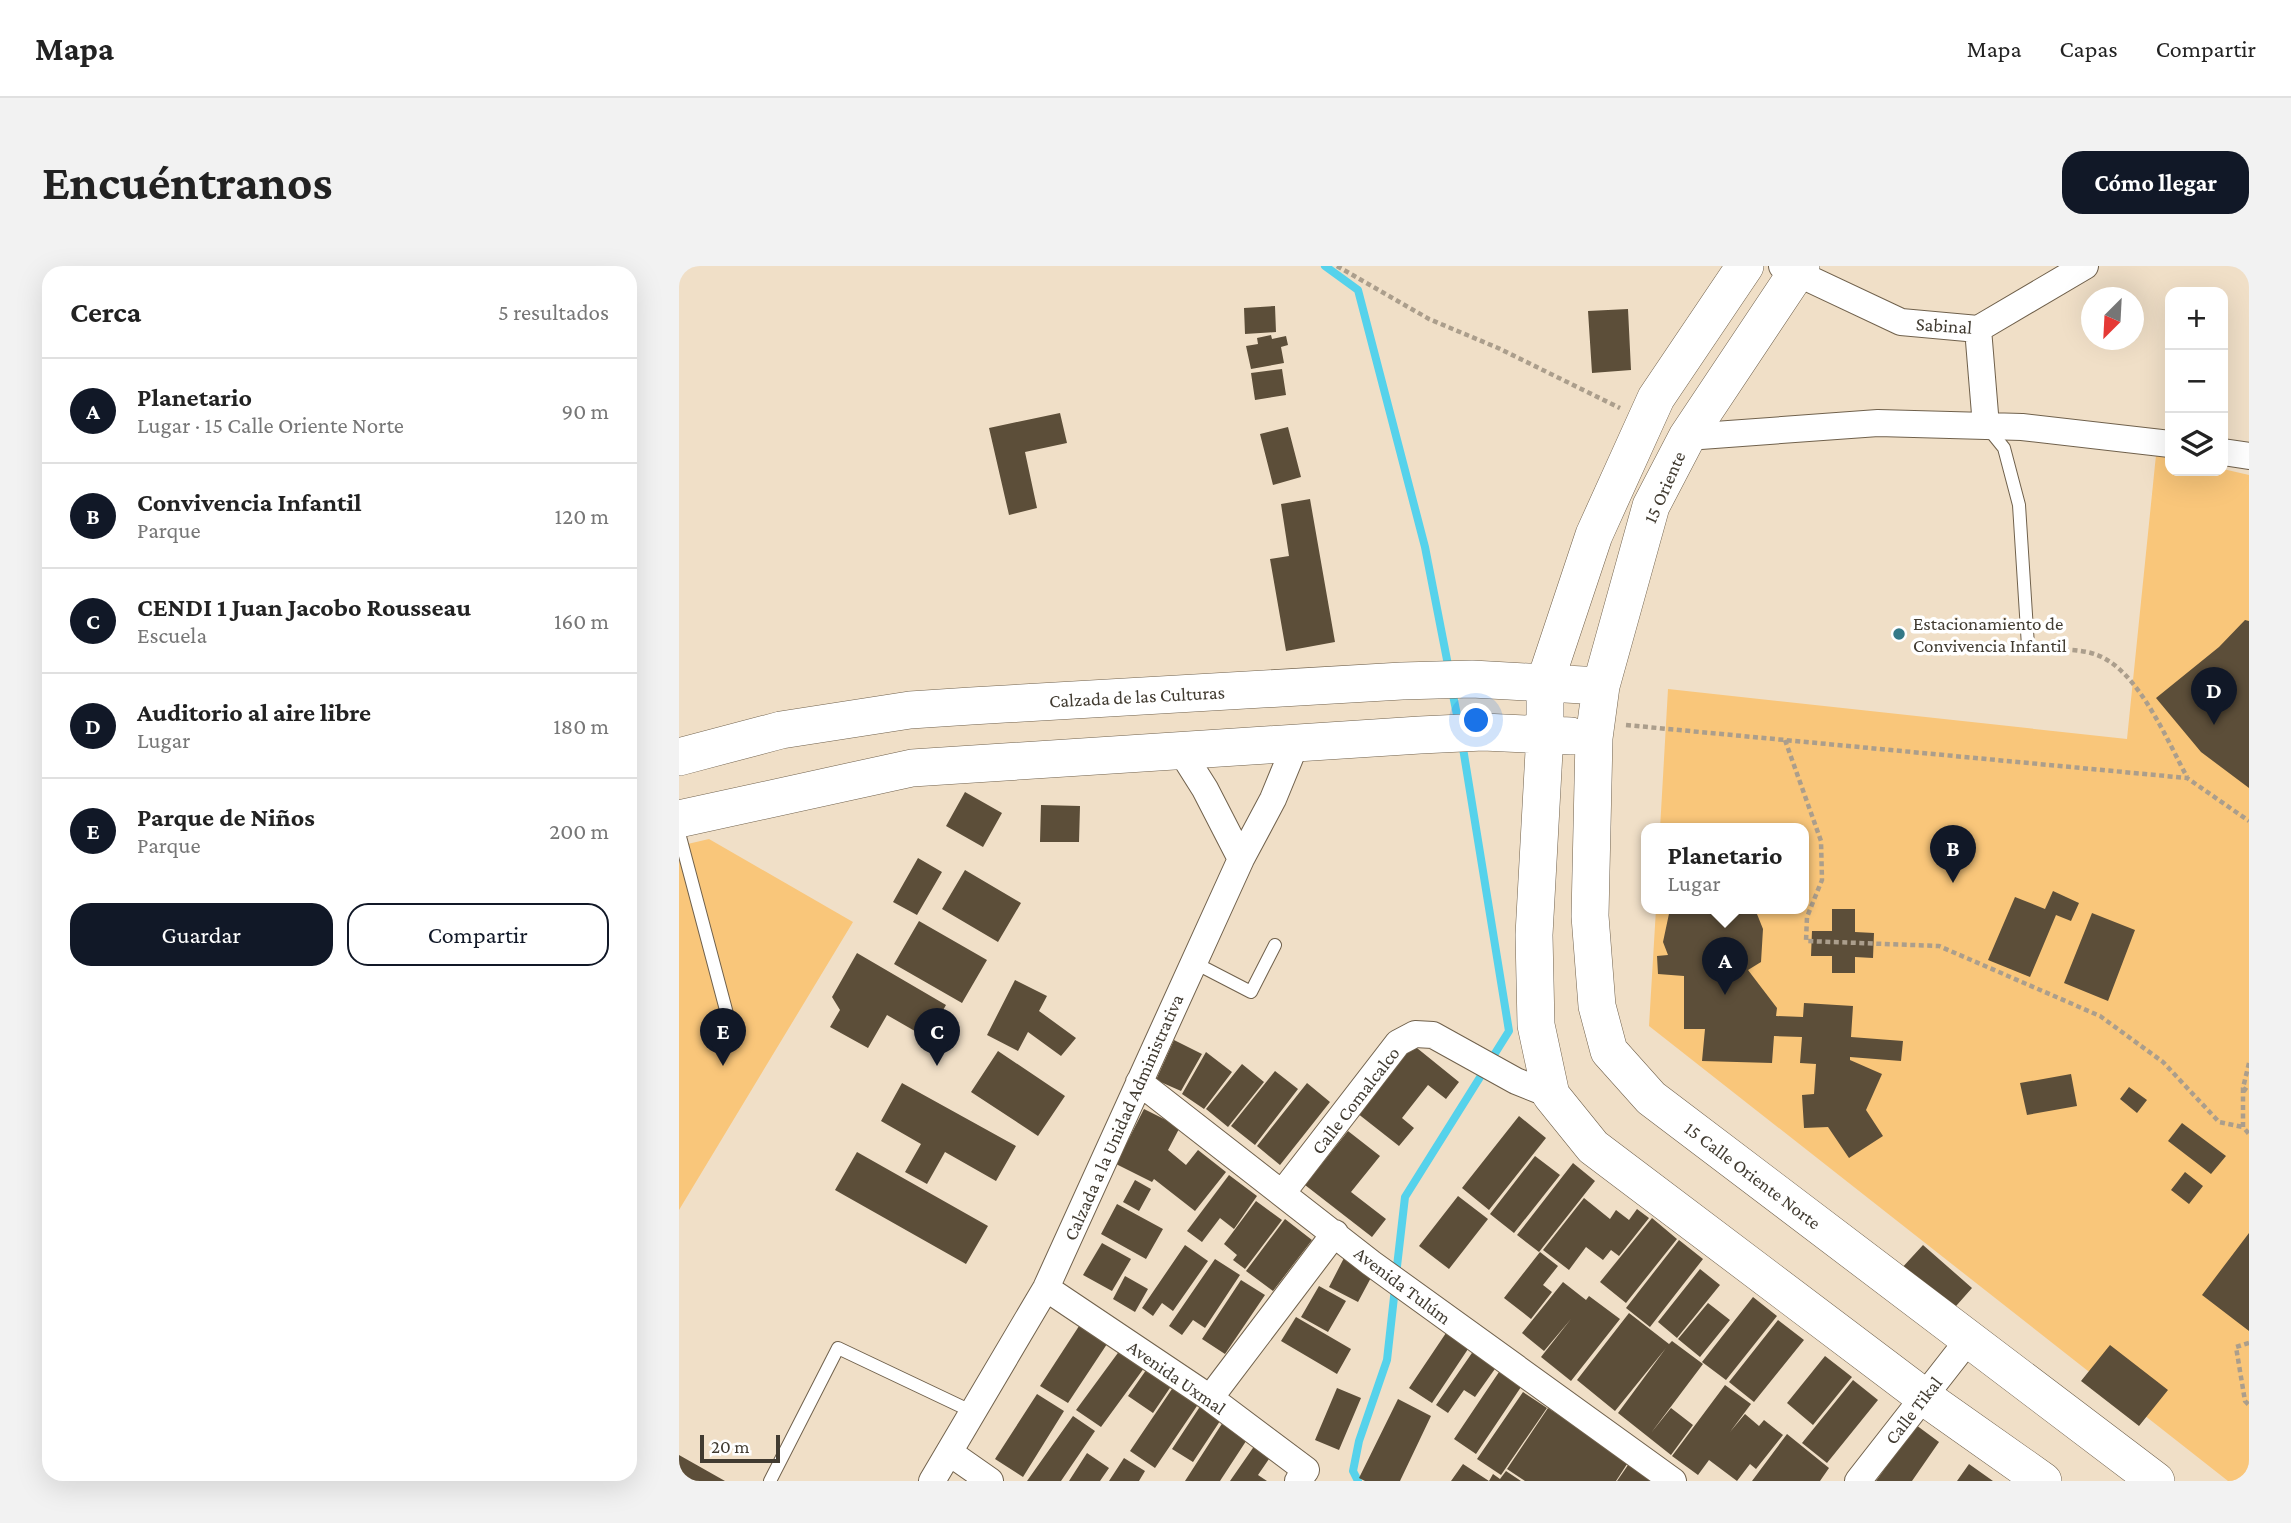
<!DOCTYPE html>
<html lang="es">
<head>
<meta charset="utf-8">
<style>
	:root { --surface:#fff; --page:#f2f2f2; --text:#222; --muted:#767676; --line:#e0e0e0; --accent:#111827 }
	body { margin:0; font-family:"Crimson Pro",serif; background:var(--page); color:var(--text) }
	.controls { position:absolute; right:21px; top:21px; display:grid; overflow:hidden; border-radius:14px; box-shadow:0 7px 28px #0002 }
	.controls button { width:63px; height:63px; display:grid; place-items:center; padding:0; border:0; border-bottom:2px solid var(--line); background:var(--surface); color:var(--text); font:35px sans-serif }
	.compass { position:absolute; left:1402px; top:21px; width:63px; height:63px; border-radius:50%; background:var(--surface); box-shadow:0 7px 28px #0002; rotate:204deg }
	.scale { position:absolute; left:21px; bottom:18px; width:80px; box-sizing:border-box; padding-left:7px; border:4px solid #413b31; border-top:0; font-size:19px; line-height:24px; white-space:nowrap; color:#413b31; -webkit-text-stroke:5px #fff; paint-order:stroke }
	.you { position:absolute; left:798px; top:455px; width:24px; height:24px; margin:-18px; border:5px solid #fff; border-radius:50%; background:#1a73e8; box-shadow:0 0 0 10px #1a73e833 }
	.badge { display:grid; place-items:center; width:46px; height:46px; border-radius:50%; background:var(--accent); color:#fff; font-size:23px; font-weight:700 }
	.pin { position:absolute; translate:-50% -58px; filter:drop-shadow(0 2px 4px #0008) }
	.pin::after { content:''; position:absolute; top:37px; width:24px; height:21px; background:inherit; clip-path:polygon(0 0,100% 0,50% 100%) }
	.popup { position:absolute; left:962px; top:557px; width:168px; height:91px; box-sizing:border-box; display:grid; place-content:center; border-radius:14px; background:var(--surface); filter:drop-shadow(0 2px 5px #0005); font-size:23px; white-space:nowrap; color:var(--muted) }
	.popup b { font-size:26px; color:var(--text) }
	.popup::after { content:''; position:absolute; left:50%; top:100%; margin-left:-14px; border:14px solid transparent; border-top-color:var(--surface) }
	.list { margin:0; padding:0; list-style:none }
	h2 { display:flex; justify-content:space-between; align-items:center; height:91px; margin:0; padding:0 28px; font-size:30px }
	h2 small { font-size:23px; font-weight:400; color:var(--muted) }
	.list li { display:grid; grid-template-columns:46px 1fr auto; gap:21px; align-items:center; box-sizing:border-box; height:105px; padding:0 28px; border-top:2px solid var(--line) }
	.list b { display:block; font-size:26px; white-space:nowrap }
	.list p { margin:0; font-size:23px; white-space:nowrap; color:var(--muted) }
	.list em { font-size:23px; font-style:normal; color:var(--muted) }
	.actions { display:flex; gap:14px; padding:21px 28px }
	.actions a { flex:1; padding:16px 0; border:2px solid var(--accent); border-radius:21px; text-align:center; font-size:24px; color:var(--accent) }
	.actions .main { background:var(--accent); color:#fff }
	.icon { flex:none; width:38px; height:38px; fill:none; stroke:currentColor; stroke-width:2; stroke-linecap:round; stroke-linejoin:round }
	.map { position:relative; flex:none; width:1570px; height:1215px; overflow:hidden; border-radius:21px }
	header { display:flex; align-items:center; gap:42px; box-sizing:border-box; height:98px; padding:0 35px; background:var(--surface); border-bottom:2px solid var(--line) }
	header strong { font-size:33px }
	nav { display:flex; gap:38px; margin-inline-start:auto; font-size:24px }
	.intro { display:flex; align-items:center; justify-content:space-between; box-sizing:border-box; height:168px; padding:0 42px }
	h1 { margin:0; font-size:49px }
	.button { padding:18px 32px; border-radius:21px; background:var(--accent); color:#fff; font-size:24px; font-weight:700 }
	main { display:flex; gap:42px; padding:0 42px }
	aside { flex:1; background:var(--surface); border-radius:21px; box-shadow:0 7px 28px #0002 }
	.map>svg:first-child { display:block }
	.green { fill:#f9c67a }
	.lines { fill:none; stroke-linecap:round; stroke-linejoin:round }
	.stream { stroke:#56d2eb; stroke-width:8 }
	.building { fill:#5c4e39 }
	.service-casing { stroke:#70614c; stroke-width:14 }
	.minor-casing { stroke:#70614c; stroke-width:28 }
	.secondary-casing { stroke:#70614c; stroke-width:38 }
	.path { stroke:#ab9e8c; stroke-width:4.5; stroke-dasharray:5 3.5; stroke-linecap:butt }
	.service { stroke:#fff; stroke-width:12 }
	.minor { stroke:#fff; stroke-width:26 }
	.secondary { stroke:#fff; stroke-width:37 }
	.poi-dot { fill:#347987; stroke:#fff; stroke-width:2.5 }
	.labels { text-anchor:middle; stroke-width:7; stroke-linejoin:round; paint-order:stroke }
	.street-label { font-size:19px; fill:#413b31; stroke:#fff }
	.poi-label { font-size:19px; fill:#413b31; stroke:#fff; text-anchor:start }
</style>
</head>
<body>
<header>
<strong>Mapa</strong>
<nav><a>Mapa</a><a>Capas</a><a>Compartir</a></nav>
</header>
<div class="intro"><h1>Encuéntranos</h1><a class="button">Cómo llegar</a></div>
<main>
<aside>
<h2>Cerca<small>5 resultados</small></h2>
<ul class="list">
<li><span class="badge">A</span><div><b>Planetario</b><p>Lugar · 15 Calle Oriente Norte</p></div><em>90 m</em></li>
<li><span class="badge">B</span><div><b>Convivencia Infantil</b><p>Parque</p></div><em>120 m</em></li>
<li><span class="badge">C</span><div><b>CENDI 1 Juan Jacobo Rousseau</b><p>Escuela</p></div><em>160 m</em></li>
<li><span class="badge">D</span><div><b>Auditorio al aire libre</b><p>Lugar</p></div><em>180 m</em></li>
<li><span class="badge">E</span><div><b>Parque de Niños</b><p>Parque</p></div><em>200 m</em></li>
</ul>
<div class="actions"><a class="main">Guardar</a><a>Compartir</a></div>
</aside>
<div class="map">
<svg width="1570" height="1215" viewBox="0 0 1570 1215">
	<rect width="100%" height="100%" fill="#f0dfc7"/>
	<path class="green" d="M1477 189 1491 192V205L1544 203 1570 209V1215H1549L970 760 977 643H1125V563H981L989 423 1448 473Z
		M30 573 174 656 0 944V580Z"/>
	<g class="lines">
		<path class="stream" d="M646 0 679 24 746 281 770 404
			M773 424 780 459
			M717 1009 726 931 830 765 783 476
			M679 1215 674 1205 680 1175 708 1094 716 1022"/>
	</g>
	<path class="building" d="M596 40 597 66 566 68 565 42Z
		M949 43 952 104 913 107 909 45Z
		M592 69 593 73 607 70 609 79 602 81 605 97 572 103 567 80 579 78 578 72Z
		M603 103 607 129 576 134 572 107Z
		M381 147 388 177 346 186 358 242 330 249 310 162Z
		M609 161 622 211 594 219 581 168Z
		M631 233 656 376 607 385 591 293 610 290 602 238Z
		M1566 354 1570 355V522L1522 486 1477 432 1540 381Z
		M286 526 323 547 304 581 267 560Z
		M362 539 401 540 400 576H361Z
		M239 592 263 606 238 649 214 636Z
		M286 604 342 637 319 676 263 643Z
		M1374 625 1400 637 1392 655 1377 649 1351 711 1309 694 1336 631 1366 643Z
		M991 643H1076L1084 663 1082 696 1069 704 1098 742 1097 750 1124 751 1125 737 1174 740 1172 771 1224 775 1222 795 1171 791V794L1203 808 1187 844 1204 870 1170 892 1149 861 1125 862 1123 829 1135 828 1137 798 1121 797 1123 771 1095 770 1093 797 1023 795 1026 763H1005V710L979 708 978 690 989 689 984 676Z
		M1153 643H1176V666L1195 667 1194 692 1176 691V707H1153V690H1132L1133 665H1153Z
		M1413 647 1456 664 1429 735 1385 717Z
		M240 655 308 694 283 737 215 698Z
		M178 687 267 739 248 772 208 749 189 782 151 761 161 744 153 731Z
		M336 714 368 730 360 745 397 772 382 790 349 766 339 785 308 769Z
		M495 774 523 788 502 825 477 814Z
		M733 778 780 816 767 833 749 819 723 852 735 862 720 880 678 847Z
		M319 785 386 830 359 870 292 826Z
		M527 786 553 806 525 843 503 828Z
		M563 798 585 816 549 861 527 843Z
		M596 805 619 823 576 879 552 860Z
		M1392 808 1398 840 1348 849 1341 817Z
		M223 817 337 880 317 915 266 886 248 918 226 906 242 878 202 855Z
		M628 817 651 836 601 899 578 880Z
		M1450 821 1468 834 1458 847 1441 833Z
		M465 843 501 861 489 884 507 899 519 884 547 906 516 945 475 913 473 916 437 898Z
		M840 850 867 872 810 944 783 922Z
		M1503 857 1547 890 1532 908 1489 875Z
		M669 865 701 890 672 926 707 953 693 971 626 919Z
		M178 886 309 960 287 998 156 924Z
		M856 890 881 909 835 967 811 948Z
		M894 897 916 915 860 986 838 969Z
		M1506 906 1524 920 1510 938 1492 924Z
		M550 909 578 930 555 963 541 952 523 976 508 965Z
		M456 914 472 923 460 945 444 936Z
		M779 930 809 953 770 1003 740 980Z
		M905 932 931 953 937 944 950 954 958 943 970 952 940 990 932 984 924 994 907 981 890 1004 864 984Z
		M577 935 603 954 566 1003 554 994 558 989 545 978Z
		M438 938 484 963 467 993 422 968Z
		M973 952 998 973 947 1037 921 1016Z
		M606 953 633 974 594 1025 567 1005Z
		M1570 967V1065L1523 1029Z
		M1000 974 1024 993 971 1061 947 1042Z
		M423 977 452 993 433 1025 404 1009Z
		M506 979 529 995 494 1045 483 1037 474 1050 463 1042Z
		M1244 979 1293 1022 1270 1048 1221 1004Z
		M861 986 879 1000 864 1019 873 1026 852 1053 825 1032Z
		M666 990 695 1006 679 1036 650 1021Z
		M536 993 561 1009 526 1062 514 1054 503 1069 490 1060Z
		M1021 1003 1041 1019 998 1072 979 1056Z
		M446 1010 469 1023 456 1046 434 1033Z
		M562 1014 586 1029 546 1088 523 1073Z
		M884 1016 907 1034 910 1030 941 1053 892 1115 862 1091 892 1053 865 1085 843 1067Z
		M640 1020 667 1035 649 1066 622 1051Z
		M1074 1031 1098 1050 1047 1114 1023 1096Z
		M1029 1037 1051 1054 1021 1091 999 1073Z
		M950 1047 990 1078 993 1075 1024 1098 972 1167 992 1142 1014 1159 992 1189 939 1147 987 1082 936 1145 898 1114Z
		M617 1051 672 1083 658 1108 602 1075Z
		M1099 1054 1125 1074 1075 1136 1050 1116Z
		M402 1057 430 1075 389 1137 361 1120Z
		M769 1064 791 1080 753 1137 730 1122Z
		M1431 1079 1489 1124 1460 1160 1402 1115Z
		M444 1080 468 1098 422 1161 397 1144Z
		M795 1084 818 1100 796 1131 785 1124 769 1147 757 1139Z
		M1146 1090 1173 1111 1134 1159 1108 1137Z
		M472 1097 497 1113 474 1147 449 1130Z
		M820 1106 842 1121 797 1188 775 1173Z
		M1174 1114 1199 1134 1148 1197 1123 1177Z
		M1046 1119 1072 1138 1051 1166 1066 1148 1080 1160 1085 1154 1104 1169 1077 1203 1071 1198 1058 1215 1030 1194 1019 1209 993 1190Z
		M495 1120 520 1137 476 1202 451 1185Z
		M658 1122 682 1132 660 1184 636 1174Z
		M844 1126 868 1142 822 1209 798 1193Z
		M358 1128 385 1145 344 1211 316 1193Z
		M719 1133 752 1150 721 1215H686L680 1212Z
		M522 1139 543 1152 514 1196 493 1183Z
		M869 1142 950 1195 937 1215H846L828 1203Z
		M394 1150 416 1165 382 1215H348Z
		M546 1153 571 1169 541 1215H506Z
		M1237 1159 1260 1176 1233 1215H1197Z
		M1108 1168 1150 1202 1141 1215H1073Z
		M576 1179 592 1190 579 1209 588 1215H551Z
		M408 1187 430 1202 421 1215H390Z
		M0 1189 46 1215H0Z
		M445 1192 466 1205 460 1215H430Z
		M784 1198 810 1215 814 1208 821 1213 827 1205 842 1215H772Z
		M1290 1198 1314 1215H1278Z
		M949 1199 973 1215H938Z"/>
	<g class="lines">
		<defs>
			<path id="service" d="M1308 161 1325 182 1340 239 1349 380
				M0 567 51 759
				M514 696 572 726 596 679
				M91 1215 159 1082 294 1146"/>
			<path id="minor" d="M1103 0 1222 56 1299 63 1406 0
				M1299 63 1307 160
				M1008 171 1199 157 1343 161 1491 178
				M1544 186 1570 190
				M502 485 526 523 562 593
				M460 816 692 997 994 1215
				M604 926 719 777 736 768 754 769 837 815 872 829
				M367 1022 531 1132 627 1204 619 1215
				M531 1132 656 967
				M271 1187 311 1215
				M253 1215 367 1022 562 593 594 533 617 477
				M1179 1215 1290 1073"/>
			<path id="secondary" d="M1066 0 977 132 915 269 866 416V467L855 669 857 759 872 829 914 881 1245 1131 1364 1215
				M1122 0 1008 171 972 240 922 420 915 472 911 650 918 740 930 785 972 832 1477 1215
				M0 491 102 464 231 444 292 440 723 415 793 413 922 420
				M0 553 233 502 741 469 804 466 892 470"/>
		</defs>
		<use href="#service" class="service-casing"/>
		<use href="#minor" class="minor-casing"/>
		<use href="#secondary" class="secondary-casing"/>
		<path class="path" d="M658 0 750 53 819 82 941 142
			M1368 382C1384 384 1403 383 1418 389 1459 404 1488 474 1508 511
			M947 459 1508 512 1570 555
			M1106 474 1142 575 1143 614 1128 651 1127 675 1260 680 1421 750 1484 796 1540 856 1564 861
			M1570 797 1564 822 1570 826
			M1564 822V861L1570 868
			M1570 1077 1557 1081 1566 1135 1570 1139"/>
		<use href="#service" class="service"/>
		<use href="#minor" class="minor"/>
		<use href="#secondary" class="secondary"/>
	</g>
	<circle class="poi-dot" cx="1220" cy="368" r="7"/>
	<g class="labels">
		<g class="street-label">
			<text transform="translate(1265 59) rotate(4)" y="7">Sabinal</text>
			<text transform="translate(985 221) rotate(-66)" y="7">15 Oriente</text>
			<text transform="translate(458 430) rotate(-3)" y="7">Calzada de las Culturas</text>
			<text transform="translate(676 834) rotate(-52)" y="7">Calle Comalcalco</text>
			<text transform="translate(444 851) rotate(-66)" y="7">Calzada a la Unidad Administrativa</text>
			<text transform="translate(1074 909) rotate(37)" y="7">15 Calle Oriente Norte</text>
			<text transform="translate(724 1019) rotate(37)" y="7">Avenida Tulúm</text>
			<text transform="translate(498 1111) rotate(35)" y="7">Avenida Uxmal</text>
			<text transform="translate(1234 1144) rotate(-52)" y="7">Calle Tikal</text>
		</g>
		<g class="poi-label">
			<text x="1234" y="364">Estacionamiento de<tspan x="1234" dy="22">Convivencia Infantil</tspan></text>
		</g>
	</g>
</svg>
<div class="controls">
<button>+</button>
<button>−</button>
<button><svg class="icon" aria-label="layers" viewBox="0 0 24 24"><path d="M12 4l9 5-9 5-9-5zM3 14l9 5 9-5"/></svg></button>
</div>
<svg class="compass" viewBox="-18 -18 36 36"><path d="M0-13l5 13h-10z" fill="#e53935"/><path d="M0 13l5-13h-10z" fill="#767676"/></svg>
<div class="scale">20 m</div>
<div class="you"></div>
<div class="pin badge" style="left:1046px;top:729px">A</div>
<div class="popup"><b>Planetario</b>Lugar</div>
<div class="pin badge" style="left:1274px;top:617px">B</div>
<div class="pin badge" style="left:258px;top:800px">C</div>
<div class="pin badge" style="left:1535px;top:459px">D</div>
<div class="pin badge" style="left:44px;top:800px">E</div>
</div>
</main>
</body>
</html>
